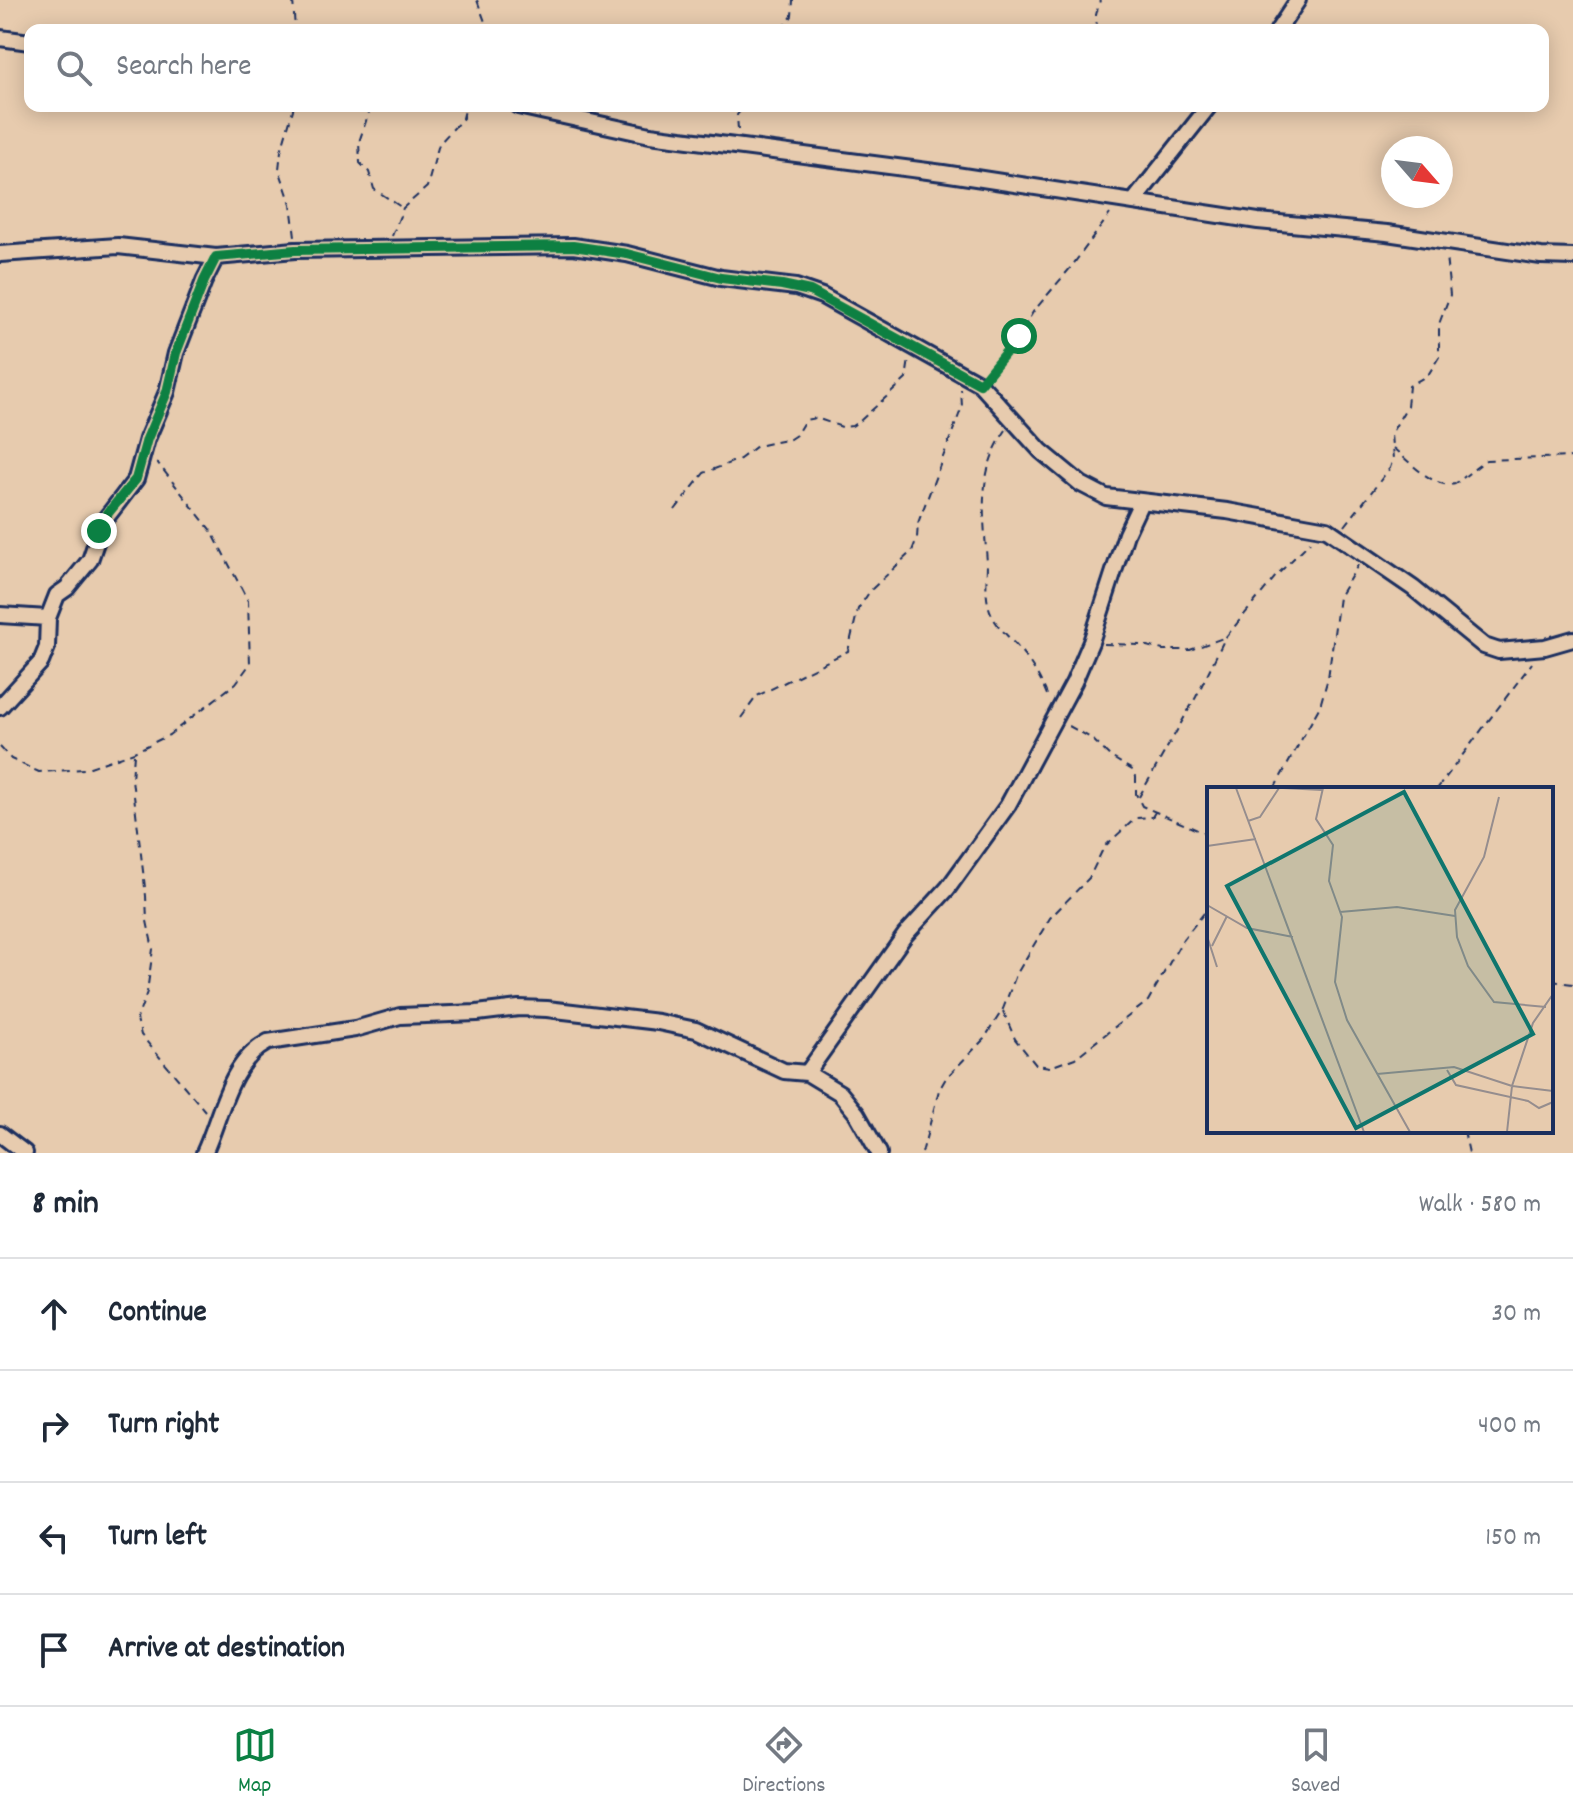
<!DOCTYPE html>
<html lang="en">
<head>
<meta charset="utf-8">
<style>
	:root { --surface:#fff; --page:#f2f2f3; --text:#1f2937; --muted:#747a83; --line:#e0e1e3; --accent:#0b8043 }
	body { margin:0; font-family:Dekko,sans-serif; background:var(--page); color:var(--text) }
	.compass { position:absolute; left:1381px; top:136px; width:72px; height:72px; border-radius:50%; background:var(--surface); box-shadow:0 4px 20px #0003; rotate:118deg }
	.stop { position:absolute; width:24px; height:24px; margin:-18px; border:6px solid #0b8043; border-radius:50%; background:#fff }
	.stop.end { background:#0b8043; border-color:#fff; box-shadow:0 2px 8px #0008 }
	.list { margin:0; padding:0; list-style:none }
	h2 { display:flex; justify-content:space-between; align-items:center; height:104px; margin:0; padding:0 32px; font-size:34px }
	h2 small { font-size:26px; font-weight:400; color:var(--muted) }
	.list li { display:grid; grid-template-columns:52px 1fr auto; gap:24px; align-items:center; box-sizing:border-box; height:112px; padding:0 32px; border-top:2px solid var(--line) }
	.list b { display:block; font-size:30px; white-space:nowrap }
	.list em { font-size:26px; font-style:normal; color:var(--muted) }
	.icon { flex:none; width:44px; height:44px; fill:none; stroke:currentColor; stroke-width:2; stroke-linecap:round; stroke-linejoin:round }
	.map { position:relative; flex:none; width:1573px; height:1153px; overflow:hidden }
	.search { position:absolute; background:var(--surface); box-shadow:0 4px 20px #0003; left:24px; right:24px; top:24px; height:88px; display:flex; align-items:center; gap:20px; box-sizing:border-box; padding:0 28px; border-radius:16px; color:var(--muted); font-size:30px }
	.sheet { height:552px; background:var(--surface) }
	nav { display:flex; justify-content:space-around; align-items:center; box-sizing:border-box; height:112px; border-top:2px solid var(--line); background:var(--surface); font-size:22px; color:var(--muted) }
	nav a { display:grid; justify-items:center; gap:4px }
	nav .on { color:var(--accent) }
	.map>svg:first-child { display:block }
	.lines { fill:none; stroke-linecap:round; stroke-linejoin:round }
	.minor-casing { stroke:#1b2f5e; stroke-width:20 }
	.path { stroke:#1b2f5e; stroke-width:2; stroke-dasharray:8 6; stroke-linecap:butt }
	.minor { stroke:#e7cbae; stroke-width:14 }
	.route { stroke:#0b8043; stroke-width:10 }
	.inset-road { fill:none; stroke:#958d8e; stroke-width:2 }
	.view { fill:#0f766e; fill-opacity:0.15; stroke:#0f766e; stroke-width:4 }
	.inset-edge { fill:none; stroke:#1b2f5e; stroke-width:4 }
</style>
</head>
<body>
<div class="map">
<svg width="1573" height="1153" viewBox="0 0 1573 1153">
	<rect width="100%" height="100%" fill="#e7cbae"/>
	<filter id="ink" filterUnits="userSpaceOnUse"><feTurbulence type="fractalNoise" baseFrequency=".0125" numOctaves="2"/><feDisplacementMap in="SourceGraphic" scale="16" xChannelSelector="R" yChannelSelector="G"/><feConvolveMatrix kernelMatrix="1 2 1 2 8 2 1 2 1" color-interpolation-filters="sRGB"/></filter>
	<g filter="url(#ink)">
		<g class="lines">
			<defs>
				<path id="minor" d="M1278 30 1298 0
					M0 38 30 42
					M518 106 650 135 943 173 1258 221 1387 233 1541 256 1573 257
					M1133 202 1209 106
					M0 254 118 246 216 257 295 250 573 246 627 254 721 278 796 287 822 296 980 384 1041 451 1081 484 1106 497 1227 511 1327 529 1413 588 1484 646 1499 651 1545 647 1573 639
					M0 615 48 618
					M0 707 41 662 47 647 48 618 57 595 67 588 90 560 103 522 136 479 147 439 167 392 176 353 204 281 216 257
					M807 1073 905 935 948 888 1008 805 1074 682 1091 642 1126 534 1141 502
					M0 1134 25 1153
					M204 1153C222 1115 228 1063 268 1042L355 1029 400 1016 477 1013 519 1008 547 1009 658 1022 696 1030 784 1071 807 1073 840 1093 857 1114 879 1153"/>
			</defs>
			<use href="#minor" class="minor-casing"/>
			<path class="path" d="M293 0 295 30
				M477 0 488 30
				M782 30 792 16 793 0
				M1097 30 1096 15 1100 0
				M294 106 281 151 279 169 291 204 295 236
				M371 106 359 142 360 163 369 172 374 189 401 207
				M738 130 737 115 744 106
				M392 236 403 208 427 187 439 144 463 118 466 106
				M989 374 1019 336 1033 312 1072 266 1110 214
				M1006 430C976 474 984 515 987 563 987 579 984 597 991 613 995 624 1005 633 1013 642 1029 659 1041 678 1049 700
				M1393 448C1409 461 1433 489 1455 484L1486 460 1573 457
				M675 510 704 473 740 459 757 446 790 439 796 435 805 420 816 418 842 427 852 426 861 420 906 379 909 359
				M1345 526 1390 468 1393 459 1391 434 1407 406 1409 386 1428 375 1439 357V324L1450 295 1446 256
				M1104 644 1143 645 1163 650H1190L1223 638
				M741 718 757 696 848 651 858 609 870 591 912 551 917 538 918 523 962 407 961 389
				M1069 726 1091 738 1111 757 1134 771 1136 777V794L1142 806 1209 835
				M0 747 11 759 39 772 84 769 108 761 134 752 169 735 236 683 250 664 248 601 212 532 157 462
				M134 754 132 779 146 896 147 921 153 949 147 992 137 1019 141 1035 205 1111
				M1274 789 1320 706 1328 678 1339 597 1358 565
				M1437 789 1532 663
				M1139 797 1196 697 1225 638 1276 576 1310 542
				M1551 981 1573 984
				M1003 1011 1015 1039 1036 1065 1050 1067 1075 1058 1148 1001 1183 939 1209 907
				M1464 1131 1469 1153
				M922 1153 939 1090 946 1078 984 1039 1003 1009 1016 975 1050 918 1089 878 1104 847 1136 818 1152 817 1155 812"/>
			<use href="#minor" class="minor"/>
		</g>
	</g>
	<g class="lines" filter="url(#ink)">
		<path class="route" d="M99 531 108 513 136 479 147 439 167 392 176 353 204 281 216 257 295 250 573 246 627 254 721 278 782 285 810 291 980 384 1019 336"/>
	</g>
	<g transform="translate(1207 787)">
		<rect width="346" height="346" fill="#e7cbae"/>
		<path class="inset-road" d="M29 1 157 345M76 1 115 3M116 1 109 32 126 58 122 94 135 130 128 195 140 233 203 345M292 10 277 70 248 123 250 150 261 179 287 215 339 220M0 33V59M41 34 53 30 72 1M0 59 49 52M0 118 40 141 86 150M133 125 190 120 248 129M0 149 10 180M5 159 20 129M346 207 326 236 305 299 346 304M240 283 249 298 321 314 332 321 346 315M170 287 247 280 305 299 300 345"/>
		<path class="view" d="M197 5 326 247 149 341 20 99Z"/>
		<rect width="346" height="346" class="inset-edge"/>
	</g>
</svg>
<svg class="compass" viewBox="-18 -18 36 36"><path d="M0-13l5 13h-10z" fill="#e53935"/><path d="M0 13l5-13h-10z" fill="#747a83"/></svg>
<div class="stop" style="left:1019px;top:336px"></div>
<div class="stop end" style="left:99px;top:531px"></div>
<div class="search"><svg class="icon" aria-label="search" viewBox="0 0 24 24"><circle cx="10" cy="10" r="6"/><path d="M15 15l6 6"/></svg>Search here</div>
</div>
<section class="sheet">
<h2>8 min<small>Walk · 580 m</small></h2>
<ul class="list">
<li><svg class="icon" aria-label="ahead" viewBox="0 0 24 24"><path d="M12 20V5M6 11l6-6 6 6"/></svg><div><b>Continue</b></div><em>30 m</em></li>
<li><svg class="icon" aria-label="right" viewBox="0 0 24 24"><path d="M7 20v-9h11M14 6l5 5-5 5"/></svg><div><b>Turn right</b></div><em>400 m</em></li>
<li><svg class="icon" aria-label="left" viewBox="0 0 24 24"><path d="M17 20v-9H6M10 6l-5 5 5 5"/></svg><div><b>Turn left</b></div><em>150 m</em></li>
<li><svg class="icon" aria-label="arrive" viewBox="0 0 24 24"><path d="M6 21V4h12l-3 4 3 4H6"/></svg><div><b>Arrive at destination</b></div></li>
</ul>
</section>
<nav>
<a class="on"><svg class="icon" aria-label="map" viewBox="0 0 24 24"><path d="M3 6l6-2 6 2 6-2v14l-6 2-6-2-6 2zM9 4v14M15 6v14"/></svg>Map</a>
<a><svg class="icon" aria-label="directions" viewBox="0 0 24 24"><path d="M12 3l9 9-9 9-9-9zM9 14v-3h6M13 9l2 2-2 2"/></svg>Directions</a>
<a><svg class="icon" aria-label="saved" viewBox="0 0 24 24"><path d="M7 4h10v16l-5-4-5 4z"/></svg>Saved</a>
</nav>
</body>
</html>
